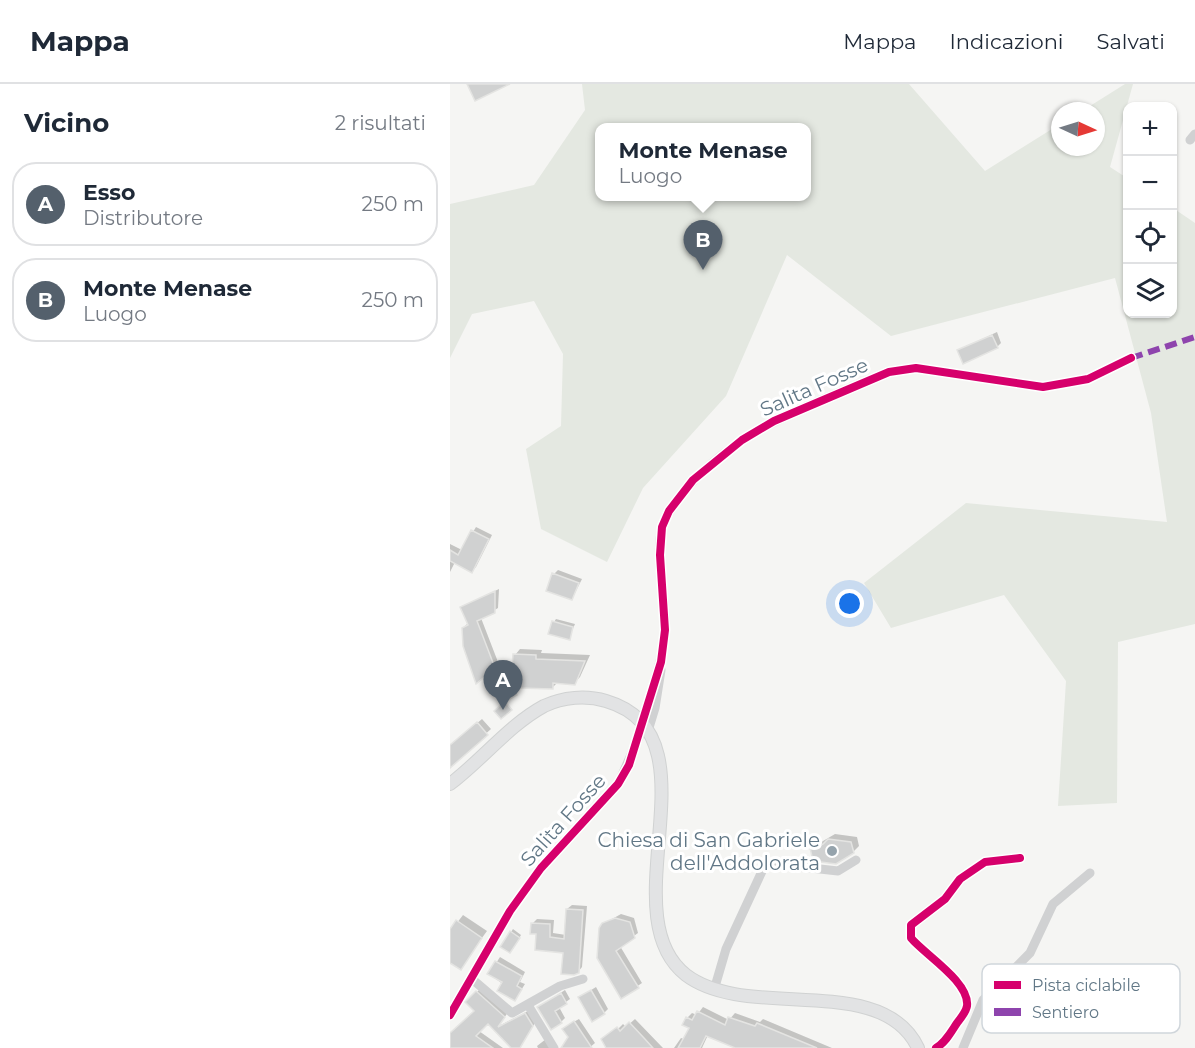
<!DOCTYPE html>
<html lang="it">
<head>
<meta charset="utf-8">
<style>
	:root { --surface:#fff; --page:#f6f6f7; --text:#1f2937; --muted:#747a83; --line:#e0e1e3; --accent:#54606c }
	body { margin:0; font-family:Montserrat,sans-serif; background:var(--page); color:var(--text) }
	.controls { position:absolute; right:18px; top:18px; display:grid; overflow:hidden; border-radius:12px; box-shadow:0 2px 4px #0004 }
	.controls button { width:54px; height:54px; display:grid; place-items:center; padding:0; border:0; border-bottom:2px solid var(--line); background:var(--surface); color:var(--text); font:30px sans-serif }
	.compass { position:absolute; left:601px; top:18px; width:54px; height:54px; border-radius:50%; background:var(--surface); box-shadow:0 2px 4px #0004; rotate:94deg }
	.you { position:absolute; left:400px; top:520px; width:21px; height:21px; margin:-15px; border:4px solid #fff; border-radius:50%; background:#1a73e8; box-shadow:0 0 0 9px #1a73e833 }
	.badge { display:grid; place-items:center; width:39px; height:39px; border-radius:50%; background:var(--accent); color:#fff; font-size:20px; font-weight:700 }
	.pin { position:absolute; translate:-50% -50px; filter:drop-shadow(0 2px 3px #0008) }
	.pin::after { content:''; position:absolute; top:32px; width:21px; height:18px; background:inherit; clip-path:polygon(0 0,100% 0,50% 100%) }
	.popup { position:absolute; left:145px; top:39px; width:216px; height:78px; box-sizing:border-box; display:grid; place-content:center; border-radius:12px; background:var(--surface); filter:drop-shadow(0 2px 4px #0005); font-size:20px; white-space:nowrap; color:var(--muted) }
	.popup b { font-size:22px; color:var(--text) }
	.popup::after { content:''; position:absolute; left:50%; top:100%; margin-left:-12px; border:12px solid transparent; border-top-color:var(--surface) }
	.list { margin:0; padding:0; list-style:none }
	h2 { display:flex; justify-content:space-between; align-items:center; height:78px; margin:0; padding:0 24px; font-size:26px }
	h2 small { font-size:20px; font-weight:400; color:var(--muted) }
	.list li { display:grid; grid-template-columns:39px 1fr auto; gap:18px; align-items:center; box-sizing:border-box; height:84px; margin:0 12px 12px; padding:0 12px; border:2px solid var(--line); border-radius:24px }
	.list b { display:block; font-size:22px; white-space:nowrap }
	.list p { margin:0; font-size:20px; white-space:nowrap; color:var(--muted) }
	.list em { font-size:20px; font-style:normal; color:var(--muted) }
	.icon { flex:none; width:33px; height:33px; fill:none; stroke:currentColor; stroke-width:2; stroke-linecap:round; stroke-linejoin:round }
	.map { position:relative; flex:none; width:745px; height:964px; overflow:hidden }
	header { display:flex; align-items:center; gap:36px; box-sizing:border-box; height:84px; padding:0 30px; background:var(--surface); border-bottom:2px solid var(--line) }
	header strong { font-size:28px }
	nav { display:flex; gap:33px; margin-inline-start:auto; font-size:21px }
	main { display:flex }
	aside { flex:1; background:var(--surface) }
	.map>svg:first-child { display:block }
	.green { fill:#e4e8e1; fill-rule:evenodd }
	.shadow { fill:#0003 }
	.building { fill:#d0d1d1; stroke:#e4e4e2; stroke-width:1.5 }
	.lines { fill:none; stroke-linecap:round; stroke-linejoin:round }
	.major-casing { stroke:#d0d2d2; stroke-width:14 }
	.minor { stroke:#d0d1d2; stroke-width:9 }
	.major { stroke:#e2e3e4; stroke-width:12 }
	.quiet { stroke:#8e44ad; stroke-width:6; stroke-dasharray:12 6; stroke-linecap:butt }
	.cycleway-casing { stroke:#fff; stroke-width:11 }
	.cycleway { stroke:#d6006c; stroke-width:8 }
	.poi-dot { fill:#95a3ac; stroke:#fff; stroke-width:2 }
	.labels { text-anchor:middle; stroke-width:6; stroke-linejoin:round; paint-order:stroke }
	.street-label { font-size:20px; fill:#617786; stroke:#fff }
	.poi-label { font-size:20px; fill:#617786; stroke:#fff; text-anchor:end }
	.key { fill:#fff; stroke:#d0d6db; stroke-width:1.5 }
	.key-label { font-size:16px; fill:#617786 }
</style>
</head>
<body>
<header>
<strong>Mappa</strong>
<nav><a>Mappa</a><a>Indicazioni</a><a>Salvati</a></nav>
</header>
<main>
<aside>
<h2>Vicino<small>2 risultati</small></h2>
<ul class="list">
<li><span class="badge">A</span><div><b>Esso</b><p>Distributore</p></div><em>250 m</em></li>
<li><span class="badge">B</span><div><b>Monte Menase</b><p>Luogo</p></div><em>250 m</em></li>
</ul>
</aside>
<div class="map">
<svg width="745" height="964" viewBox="0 0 745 964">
	<rect width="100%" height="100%" fill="#f5f5f3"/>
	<path class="green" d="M132 0H459L535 87 610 40V63H646V27H632L675 0H683L660 83 677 94 678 230H722L723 124 745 139V540L668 558 667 719 608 722 616 597 554 511 441 544 414 499 516 419 717 438 701 329 665 194 441 252 337 171 276 312 193 404 157 478 91 445 76 365 111 342 113 270 84 217 22 230 0 274V120L84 101 135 26ZM150 44H356V112H150Z"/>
	<path class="shadow" d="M547 248 551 259 547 263 509 266Z
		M26 443 42 451 26 483 22 487 5 478 0 488V460L12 466Z
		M108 486 132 495 122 515 104 490Z
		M49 505 48 524 31 534 48 578 44 583 13 544 18 539 11 523Z
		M106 535 125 540 119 554 104 538Z
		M70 565 92 566 91 569 140 571 130 593 124 599 108 598 102 604 71 583 65 571Z
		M32 635 41 645 0 682V662Z
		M385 750 407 753 409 762 403 768 361 764Z
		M122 821 137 822 132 883 128 888 115 867 87 849 83 839 87 835 104 836 103 849 116 851 117 825Z
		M171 830 184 834 188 849 170 862 192 899 171 913 153 840Z
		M13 831 37 847 10 884 0 877V848Z
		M63 845 71 851 63 865 61 848Z
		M50 873 75 888 70 898 75 900 68 911 39 890Z
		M146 903 158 925 154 929 130 913Z
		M31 904 58 928 49 942 80 926 86 937 70 964H63L38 938 29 947 53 964H0V952L26 927 17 918Z
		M115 906 120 915 109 923 115 934 111 938 89 923Z
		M253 923 279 936 285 929 310 938 313 935 382 964H288L258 951 252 964H224L231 954 234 955 241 943 237 934 242 929 247 931Z
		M129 935 145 959 139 964H115L119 954 118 941Z
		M185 935 213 964H158L156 960 168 945 173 940 176 943Z
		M96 955 102 964H88L87 962Z"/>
	<path class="building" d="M17 0H60L25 17Z
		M542 251 548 264 513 280 507 266Z
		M21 446 39 455 22 489 0 477V466L8 471Z
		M102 489 129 499 122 516 96 507Z
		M45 507V529L27 537 45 584 26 600 13 562 12 544 18 541 10 523Z
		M102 537 123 543 120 556 98 550Z
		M63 570 86 571V575L135 577 125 601 103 599V605L68 604 69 585 62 584Z
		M62 602 67 611 60 615 55 605Z
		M55 617 62 626 51 635 44 627Z
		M27 638 38 651 0 684V661Z
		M378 755 401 758 404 769 386 780 363 777 360 764 373 760Z
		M116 825 133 826 129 889 124 891 111 890 113 869 85 866 86 850H80L81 839 100 840V853L114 855Z
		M165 834 180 838 185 854 166 867 189 904 171 915 147 874 149 844 152 839Z
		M6 836 32 854 11 886 0 879V845Z
		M60 847 70 854 60 869 50 863Z
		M45 877 72 892 67 902 72 905 65 917 47 907 52 898 37 890Z
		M141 906 155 930 142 938 128 913Z
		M26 907 55 933 48 943 75 929 83 942 70 964H61L38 940 26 952 43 964H0V949L24 927 15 918Z
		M111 909 117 920 105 927 112 939 101 946 87 923Z
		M247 927 275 941 278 933 305 942 307 939 367 964H285L256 952 250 964H228L239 944 232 941 236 933 242 936Z
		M124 937 142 964H111L118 953 112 945Z
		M179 938 194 954 203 964H156L151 955 167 943 170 947Z"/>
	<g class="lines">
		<defs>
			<path id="major" d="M0 700C32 676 59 641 94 622 113 613 136 611 156 617 272 651 157 829 236 891 298 938 432 887 468 964"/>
		</defs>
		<use href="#major" class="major-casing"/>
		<path class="minor" d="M740 56 745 50
			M196 629C202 600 214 574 215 545 217 512 204 476 212 444 215 432 223 423 230 413 271 359 332 332 393 307 411 300 429 291 448 286L466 284 593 303 638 295 681 274
			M198 647 205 624 211 586
			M22 895 62 929 110 902 133 895
			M264 906 276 865 314 783 325 780 388 787 406 776
			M78 921 104 964
			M0 931 60 827 91 784 168 700 189 653
			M486 964C496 958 501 948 507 939 511 934 516 928 517 922 520 898 474 870 461 854V841L495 815 510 795 535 778 570 774
			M513 964 533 916 580 869 603 820 640 789"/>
		<use href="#major" class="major"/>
		<path class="quiet" d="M681 274 745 253"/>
		<defs>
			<path id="cycleway" d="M0 931 60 827 91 784 168 700 179 681 211 578 215 546 210 471 212 443 219 427 243 396 292 356 324 337 439 288 466 284 593 303 638 295 681 274
				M486 964C496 958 501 948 507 939 511 934 516 928 517 922 520 898 474 870 461 854V841L495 815 510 795 535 778 570 774"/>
		</defs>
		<use href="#cycleway" class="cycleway-casing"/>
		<use href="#cycleway" class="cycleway"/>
	</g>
	<circle class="poi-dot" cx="382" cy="767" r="6"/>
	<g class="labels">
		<g class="street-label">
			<text transform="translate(364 303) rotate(-24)" y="7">Salita Fosse</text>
			<text transform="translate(113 736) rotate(-48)" y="7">Salita Fosse</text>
		</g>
		<g class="poi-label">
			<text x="370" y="763">Chiesa di San Gabriele<tspan x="370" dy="23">dell'Addolorata</tspan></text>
		</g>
	</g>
	<rect x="532" y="880" width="198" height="69" rx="9" class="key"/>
	<rect x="544" y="897" width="27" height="8" fill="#d6006c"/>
	<rect x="544" y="924" width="27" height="8" fill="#8e44ad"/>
	<g class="key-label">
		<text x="582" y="907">Pista ciclabile</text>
		<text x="582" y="934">Sentiero</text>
	</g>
</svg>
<div class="controls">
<button>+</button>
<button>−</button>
<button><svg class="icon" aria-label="locate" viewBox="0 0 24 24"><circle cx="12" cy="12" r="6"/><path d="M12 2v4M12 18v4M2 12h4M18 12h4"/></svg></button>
<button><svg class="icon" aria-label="layers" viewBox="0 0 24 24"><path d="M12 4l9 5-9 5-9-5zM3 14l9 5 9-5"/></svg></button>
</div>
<svg class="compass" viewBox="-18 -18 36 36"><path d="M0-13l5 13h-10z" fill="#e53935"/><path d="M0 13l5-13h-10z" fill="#747a83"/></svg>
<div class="you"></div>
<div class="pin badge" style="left:53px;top:626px">A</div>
<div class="pin badge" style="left:253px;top:186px">B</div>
<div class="popup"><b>Monte Menase</b>Luogo</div>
</div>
</main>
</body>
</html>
